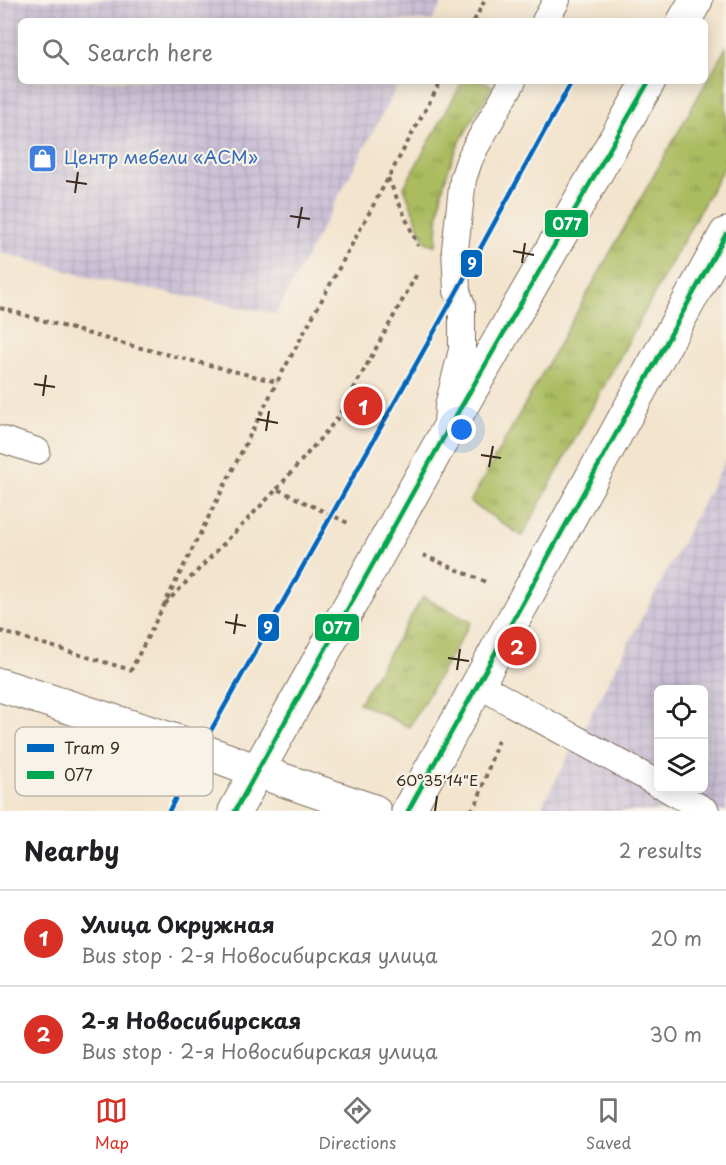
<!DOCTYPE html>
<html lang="en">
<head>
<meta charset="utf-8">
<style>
	:root { --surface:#fff; --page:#f6f6f6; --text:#202124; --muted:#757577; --line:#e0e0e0; --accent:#d93025 }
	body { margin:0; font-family:"Playpen Sans",sans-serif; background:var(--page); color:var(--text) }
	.controls { position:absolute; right:18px; bottom:18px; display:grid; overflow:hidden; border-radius:9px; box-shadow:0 3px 15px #0003 }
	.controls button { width:54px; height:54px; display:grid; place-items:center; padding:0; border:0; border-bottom:2px solid var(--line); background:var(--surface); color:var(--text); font:30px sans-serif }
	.you { position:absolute; left:462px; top:430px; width:21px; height:21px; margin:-15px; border:4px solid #fff; border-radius:50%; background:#1a73e8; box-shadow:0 0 0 9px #1a73e833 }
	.badge { display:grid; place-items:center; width:39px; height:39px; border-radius:50%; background:var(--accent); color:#fff; font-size:20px; font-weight:700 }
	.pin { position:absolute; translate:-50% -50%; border:3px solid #fff; box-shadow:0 2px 6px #0006 }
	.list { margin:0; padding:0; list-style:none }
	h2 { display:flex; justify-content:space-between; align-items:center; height:78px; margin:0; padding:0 24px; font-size:26px }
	h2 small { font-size:20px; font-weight:400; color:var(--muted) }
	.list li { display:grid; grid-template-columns:39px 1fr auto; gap:18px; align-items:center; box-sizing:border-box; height:96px; padding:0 24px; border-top:2px solid var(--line) }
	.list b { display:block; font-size:22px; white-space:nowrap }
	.list p { margin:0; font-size:20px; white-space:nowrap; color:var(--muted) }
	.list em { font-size:20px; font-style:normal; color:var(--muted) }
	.icon { flex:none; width:33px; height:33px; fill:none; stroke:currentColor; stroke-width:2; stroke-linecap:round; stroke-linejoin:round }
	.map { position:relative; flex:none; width:726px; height:811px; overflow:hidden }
	.search { position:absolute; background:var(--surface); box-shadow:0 3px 15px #0003; left:18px; right:18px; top:18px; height:66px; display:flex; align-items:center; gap:15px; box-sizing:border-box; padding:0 21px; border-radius:9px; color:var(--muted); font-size:22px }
	.sheet { height:270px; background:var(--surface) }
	nav { display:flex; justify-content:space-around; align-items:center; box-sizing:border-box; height:84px; border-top:2px solid var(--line); background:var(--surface); font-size:16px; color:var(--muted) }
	nav a { display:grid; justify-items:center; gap:3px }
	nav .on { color:var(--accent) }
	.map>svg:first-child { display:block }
	.industrial { fill:url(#industrial-grid); fill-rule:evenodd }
	.grass { fill:url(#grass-tufts); stroke:#73733f; stroke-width:1.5 }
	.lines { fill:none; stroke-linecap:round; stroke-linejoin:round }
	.lane-casing { stroke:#7b6b5b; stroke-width:28 }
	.secondary-casing { stroke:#7b6b5b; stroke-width:35 }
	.primary-casing { stroke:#7b6b5b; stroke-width:35 }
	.path { stroke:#7b6b5b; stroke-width:4; stroke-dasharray:4.5 4.5; stroke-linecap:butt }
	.lane { stroke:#fff; stroke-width:26 }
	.secondary { stroke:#fff; stroke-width:33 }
	.primary { stroke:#fff; stroke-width:33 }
	.bus-1-casing { stroke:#f7f3e8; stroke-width:9 }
	.bus-1 { stroke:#00a651; stroke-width:4.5 }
	.tram-1-casing { stroke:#f7f3e8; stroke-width:9 }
	.tram-1 { stroke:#0065bd; stroke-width:4.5 }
	.ticks { fill:none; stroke:#3b2a1e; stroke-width:2 }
	.labels { text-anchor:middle; stroke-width:4.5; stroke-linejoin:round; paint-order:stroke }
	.shop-label { font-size:18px; fill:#366cbe; stroke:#f7f3e8; text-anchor:start }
	.key { fill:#f7f3e8; stroke:#bfb7ab; stroke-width:1.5 }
	.key-label { font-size:16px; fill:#3b2a1e }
	.ticks-label { font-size:15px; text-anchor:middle; fill:#3b2a1e; stroke:#f7f3e8; stroke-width:4.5; stroke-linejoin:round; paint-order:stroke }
	.line-badge { stroke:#f7f3e8; stroke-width:2 }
	.badge-label { font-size:16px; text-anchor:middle; font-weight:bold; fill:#fff }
</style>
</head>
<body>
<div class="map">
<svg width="726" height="811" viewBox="0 0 726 811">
	<defs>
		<pattern id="industrial-grid" width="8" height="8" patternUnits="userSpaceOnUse" patternTransform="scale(1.5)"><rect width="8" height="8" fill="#cabfd6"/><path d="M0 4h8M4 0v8" fill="none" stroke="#aea4b7"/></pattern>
		<pattern id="grass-tufts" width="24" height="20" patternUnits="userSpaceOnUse" patternTransform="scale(1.5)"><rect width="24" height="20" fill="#abbc60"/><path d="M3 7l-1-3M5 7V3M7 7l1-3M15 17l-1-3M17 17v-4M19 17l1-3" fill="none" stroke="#8c994f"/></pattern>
	</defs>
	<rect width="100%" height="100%" fill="#f7f3e8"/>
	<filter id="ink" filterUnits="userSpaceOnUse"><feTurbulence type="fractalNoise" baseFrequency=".0167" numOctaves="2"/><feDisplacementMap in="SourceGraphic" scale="12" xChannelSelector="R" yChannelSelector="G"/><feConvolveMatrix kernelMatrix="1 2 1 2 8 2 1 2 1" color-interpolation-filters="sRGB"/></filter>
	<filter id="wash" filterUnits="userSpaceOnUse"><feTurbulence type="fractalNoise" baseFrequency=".008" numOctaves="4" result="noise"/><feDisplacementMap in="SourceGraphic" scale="24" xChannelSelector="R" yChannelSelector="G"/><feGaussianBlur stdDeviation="1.35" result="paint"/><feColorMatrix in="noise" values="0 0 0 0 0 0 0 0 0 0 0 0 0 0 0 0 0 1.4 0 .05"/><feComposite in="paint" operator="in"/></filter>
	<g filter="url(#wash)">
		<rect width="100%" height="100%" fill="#f3e4cd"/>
		<path class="industrial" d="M0 0H444L432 21H21V81H400L276 314 97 279 0 252Z
			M726 459V811H539L578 739ZM658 690H704V788H658Z"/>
		<path class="grass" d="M726 47V163L522 536 470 502Z
			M463 81H484L492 86C475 115 456 144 446 177 439 197 438 224 436 246L425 242 404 187Z
			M423 597 471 622 409 727 359 703Z"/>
	</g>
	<g filter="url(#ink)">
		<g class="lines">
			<defs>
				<path id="lane" d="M545 21 557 0
					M447 424 448 406 462 350V305L457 291 455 249 463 179 469 161 475 148 513 81
					M0 439 37 451
					M478 684C537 719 599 750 658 784
					M666 788 706 811"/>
				<path id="secondary" d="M0 685 179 742 257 771 374 811"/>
				<path id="primary" d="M684 21 696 0
					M235 811 446 433 649 81
					M408 811 726 234"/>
			</defs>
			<use href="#lane" class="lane-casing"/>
			<use href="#secondary" class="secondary-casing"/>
			<use href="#primary" class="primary-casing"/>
			<path class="path" d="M474 21 485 0
				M388 178 418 246
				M0 308 121 343 277 382 441 81
				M277 489 337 419 418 272
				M423 555 488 583
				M165 604 277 489 350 524
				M0 631 131 670 277 382
				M471 811 478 800 499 737"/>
			<use href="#lane" class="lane"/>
			<use href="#secondary" class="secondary"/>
			<use href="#primary" class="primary"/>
			<defs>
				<path id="bus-1" d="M235 811 446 433 649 81
					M408 811 726 234"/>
			</defs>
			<use href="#bus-1" class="bus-1-casing"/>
			<use href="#bus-1" class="bus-1"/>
			<defs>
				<path id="tram-1" d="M169 811 200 750 457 291 572 81"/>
			</defs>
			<use href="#tram-1" class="tram-1-casing"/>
			<use href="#tram-1" class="tram-1"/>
		</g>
	</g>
	<path class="ticks" d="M66 181 87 184M75 193 78 172M290 216 310 219M298 228 302 207M513 251 534 255M522 263 525 243M34 384 55 387M43 396 46 375M257 419 278 423M266 431 269 411M481 455 501 458M489 467 493 446M225 622 246 626M234 634 237 614M448 658 469 661M457 670 460 649M435 811 437 796"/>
	<defs>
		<symbol id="shop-square" viewBox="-11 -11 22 22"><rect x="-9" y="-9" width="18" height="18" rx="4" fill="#3f7fe0" stroke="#f7f3e8"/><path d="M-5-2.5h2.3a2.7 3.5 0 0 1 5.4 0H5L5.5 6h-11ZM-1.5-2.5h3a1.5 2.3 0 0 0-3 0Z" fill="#fff"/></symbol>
	</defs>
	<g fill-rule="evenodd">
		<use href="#shop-square" x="26" y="142" width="33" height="33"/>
	</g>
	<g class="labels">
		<g class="shop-label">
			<text x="64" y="164">Центр мебели «АСМ»</text>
		</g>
	</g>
	<rect x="15" y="727" width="198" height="69" rx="9" class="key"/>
	<rect x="27" y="744" width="27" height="8" fill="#0065bd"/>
	<rect x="27" y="771" width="27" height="8" fill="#00a651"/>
	<g class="key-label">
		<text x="64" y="754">Tram 9</text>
		<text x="64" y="781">077</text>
	</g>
	<g class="ticks-label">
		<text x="437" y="786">60°35'14"E</text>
	</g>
	<g class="line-badge">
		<rect x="544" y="209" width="45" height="29" rx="6" fill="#00a651"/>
		<rect x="460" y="249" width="23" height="29" rx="6" fill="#0065bd"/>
		<rect x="314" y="613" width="46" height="29" rx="6" fill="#00a651"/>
		<rect x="257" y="613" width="23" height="29" rx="6" fill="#0065bd"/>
	</g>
	<g class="badge-label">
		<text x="567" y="230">077</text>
		<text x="472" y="270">9</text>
		<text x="337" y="634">077</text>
		<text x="268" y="634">9</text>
	</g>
</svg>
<div class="controls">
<button><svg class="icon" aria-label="locate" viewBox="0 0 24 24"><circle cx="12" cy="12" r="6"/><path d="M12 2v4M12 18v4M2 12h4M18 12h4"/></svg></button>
<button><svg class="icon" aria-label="layers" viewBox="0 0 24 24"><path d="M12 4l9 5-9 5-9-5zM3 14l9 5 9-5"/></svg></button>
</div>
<div class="you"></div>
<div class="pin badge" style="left:363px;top:406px">1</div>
<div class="pin badge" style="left:517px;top:646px">2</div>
<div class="search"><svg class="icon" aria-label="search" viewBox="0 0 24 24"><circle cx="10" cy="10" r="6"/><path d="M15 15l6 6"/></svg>Search here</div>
</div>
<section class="sheet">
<h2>Nearby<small>2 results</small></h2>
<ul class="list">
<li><span class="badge">1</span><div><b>Улица Окружная</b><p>Bus stop · 2-я Новосибирская улица</p></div><em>20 m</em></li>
<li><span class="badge">2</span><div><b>2-я Новосибирская</b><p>Bus stop · 2-я Новосибирская улица</p></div><em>30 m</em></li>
</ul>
</section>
<nav>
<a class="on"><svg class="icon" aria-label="map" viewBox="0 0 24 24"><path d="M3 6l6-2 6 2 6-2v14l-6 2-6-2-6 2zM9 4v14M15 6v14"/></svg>Map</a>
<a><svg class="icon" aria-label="directions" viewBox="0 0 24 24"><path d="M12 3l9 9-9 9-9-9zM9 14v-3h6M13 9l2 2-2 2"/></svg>Directions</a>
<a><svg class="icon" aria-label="saved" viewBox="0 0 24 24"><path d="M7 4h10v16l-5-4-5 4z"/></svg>Saved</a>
</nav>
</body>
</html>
